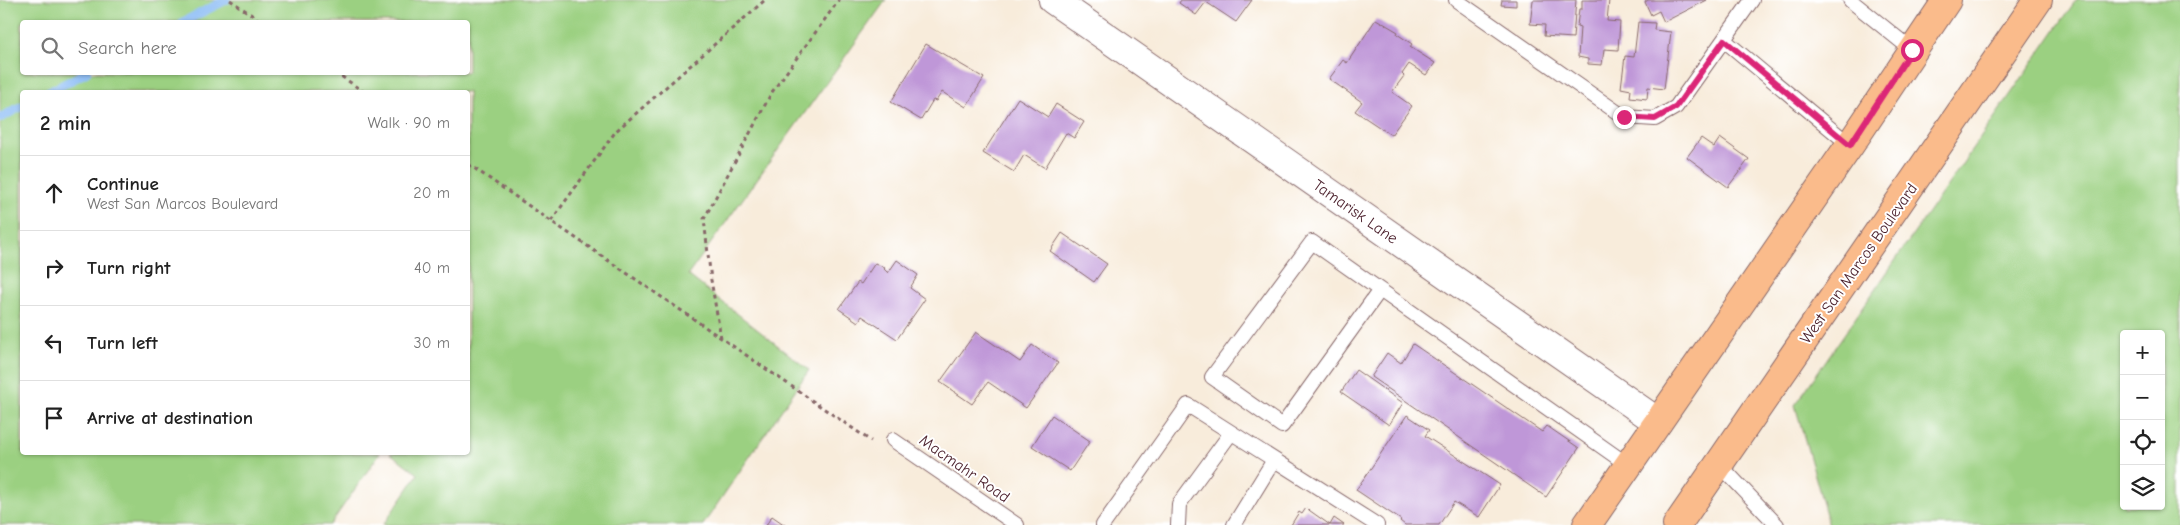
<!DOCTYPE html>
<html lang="en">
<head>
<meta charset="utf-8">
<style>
	:root { --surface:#fff; --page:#f6f6f6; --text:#222; --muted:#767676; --line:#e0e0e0 }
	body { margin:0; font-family:"Comic Neue",sans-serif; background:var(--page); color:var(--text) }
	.controls { position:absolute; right:15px; bottom:15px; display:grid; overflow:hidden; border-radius:5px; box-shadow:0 1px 4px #0004 }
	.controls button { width:45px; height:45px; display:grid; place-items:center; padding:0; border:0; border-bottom:1px solid var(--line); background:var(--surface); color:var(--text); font:25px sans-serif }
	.stop { position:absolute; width:15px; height:15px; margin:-11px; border:4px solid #db2777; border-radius:50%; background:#fff }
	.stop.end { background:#db2777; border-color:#fff; box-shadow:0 1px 5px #0008 }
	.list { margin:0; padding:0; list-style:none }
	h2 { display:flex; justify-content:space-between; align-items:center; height:65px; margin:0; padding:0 20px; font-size:21px }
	h2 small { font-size:16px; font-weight:400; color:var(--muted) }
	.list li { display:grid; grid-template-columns:32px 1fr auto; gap:15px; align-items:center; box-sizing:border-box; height:75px; padding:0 20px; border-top:1px solid var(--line) }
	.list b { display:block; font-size:19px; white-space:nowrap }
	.list p { margin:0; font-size:16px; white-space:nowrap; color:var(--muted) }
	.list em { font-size:16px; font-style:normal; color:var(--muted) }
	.icon { flex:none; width:28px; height:28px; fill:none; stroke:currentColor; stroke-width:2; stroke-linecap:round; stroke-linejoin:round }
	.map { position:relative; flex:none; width:2180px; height:525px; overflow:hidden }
	.search { position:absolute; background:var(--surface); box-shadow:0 1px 4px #0004; left:20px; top:20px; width:450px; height:55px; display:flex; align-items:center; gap:12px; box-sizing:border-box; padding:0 18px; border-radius:5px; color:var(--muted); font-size:19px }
	.panel { position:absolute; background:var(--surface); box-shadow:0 1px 4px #0004; left:20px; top:90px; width:450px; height:365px; border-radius:5px }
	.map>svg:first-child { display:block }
	.green { fill:#9bd081; stroke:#727856; fill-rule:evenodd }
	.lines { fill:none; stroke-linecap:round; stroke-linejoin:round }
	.stream { stroke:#87baf5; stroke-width:9 }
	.building { fill:#bf97d8 }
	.service-casing { stroke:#876769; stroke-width:16 }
	.minor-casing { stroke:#876769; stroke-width:30 }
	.primary-casing { stroke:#876769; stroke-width:30 }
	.path { stroke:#876769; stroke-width:3; stroke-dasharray:4 4; stroke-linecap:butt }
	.service { stroke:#fff; stroke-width:14 }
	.minor { stroke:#fff; stroke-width:28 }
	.primary { stroke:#fabb8b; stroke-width:28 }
	.route { stroke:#db2777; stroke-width:6 }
	.labels { text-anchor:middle; stroke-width:4; stroke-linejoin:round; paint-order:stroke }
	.street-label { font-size:16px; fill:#4a1f2b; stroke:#fff }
</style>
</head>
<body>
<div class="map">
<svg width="2180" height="525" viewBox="0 0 2180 525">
	<rect width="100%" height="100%" fill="#fff"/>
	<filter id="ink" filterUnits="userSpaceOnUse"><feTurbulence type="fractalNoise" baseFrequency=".02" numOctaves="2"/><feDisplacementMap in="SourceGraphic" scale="10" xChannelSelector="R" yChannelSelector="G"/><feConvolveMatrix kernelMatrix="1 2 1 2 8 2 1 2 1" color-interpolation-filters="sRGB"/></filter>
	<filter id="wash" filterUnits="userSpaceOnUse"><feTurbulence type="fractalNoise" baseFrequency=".0096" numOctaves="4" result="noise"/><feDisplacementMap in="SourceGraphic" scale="20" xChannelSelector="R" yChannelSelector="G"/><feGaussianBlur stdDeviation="1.12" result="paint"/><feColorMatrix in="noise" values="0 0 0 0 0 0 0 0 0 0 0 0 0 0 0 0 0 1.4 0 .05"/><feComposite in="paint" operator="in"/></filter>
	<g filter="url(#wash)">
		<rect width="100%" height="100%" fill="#f8ecdb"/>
		<path class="green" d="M0 0H886L688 275 809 370 703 525H383L418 474 390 453 468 452V92H22V452L380 453 330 525H0ZM22 22H468V72H22Z
			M2076 0H2180V525H1829L1795 405ZM2124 334H2161V506H2124Z"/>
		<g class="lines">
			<path class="stream" d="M183 22 226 0
				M49 92 87 72
				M0 118 22 106"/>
		</g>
		<g id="blocks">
			<path class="building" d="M1181 0H1252L1236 22 1206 2 1196 15 1179 3Z
				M1502 0H1516V6L1501 5Z
				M1533 0H1576L1573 38 1544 36 1545 25 1530 24Z
				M1582 0H1609L1607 21 1620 22 1618 50 1604 49 1602 65 1588 64V59L1578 57 1580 27 1577 26 1579 9H1582Z
				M1648 0H1707L1664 22 1659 11 1651 15 1645 2Z
				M1376 19 1398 32 1397 34 1412 44 1410 47 1435 63 1426 75 1409 64 1402 74 1404 76 1392 92 1412 106 1391 135 1355 111 1362 102 1329 79 1343 60 1347 63Z
				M1638 22 1655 23 1654 30 1671 32 1664 89 1648 87 1647 99 1630 97 1631 90 1621 88 1625 56 1634 57Z
				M926 44 984 78 966 107 942 92 936 101 933 100 921 120 891 102Z
				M1018 98 1048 117 1056 104 1084 122 1074 138 1066 133 1045 168 1024 155 1014 172 983 153Z
				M1701 138 1714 147 1720 138 1749 159 1728 187 1687 157Z
				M1062 233 1107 264 1094 282 1050 251Z
				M897 260 918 275 910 288 925 299 897 339 862 316 858 322 839 309 858 282 861 284 875 263 885 268 884 269 888 273Z
				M976 332 1020 362 1032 345 1058 363 1026 408 988 382 972 404 940 382Z
				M1413 344 1542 432 1547 426 1579 448 1546 497 1371 377 1387 353 1401 363Z
				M1356 370 1403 403 1389 425 1341 392Z
				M1052 415 1090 441 1070 471 1032 446Z
				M1407 415 1429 430 1425 436 1500 485 1479 517 1454 502 1439 525H1405L1400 521 1401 520 1356 490Z
				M1306 508 1330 525 1334 518 1344 525H1291L1299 512 1302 514Z
				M772 516 785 525H766Z"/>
		</g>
	</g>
	<g filter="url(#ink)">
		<use href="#blocks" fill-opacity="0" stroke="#876769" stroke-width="1"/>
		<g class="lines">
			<defs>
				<path id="service" d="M1456 0 1624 117 1655 119 1676 107 1752 0
					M1850 0 1912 50
					M1724 40 1850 145
					M1380 290 1282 426 1212 377 1312 242 1628 465
					M893 440 1017 525
					M1719 464 1777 525
					M1103 525 1188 405 1377 525
					M1178 525 1179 504 1231 433
					M1234 525 1274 460"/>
				<path id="minor" d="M1053 0 1658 422"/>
				<path id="primary" d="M1587 525 1850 145 1947 0
					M1677 525 2038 0"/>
			</defs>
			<use href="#service" class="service-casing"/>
			<use href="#minor" class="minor-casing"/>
			<use href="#primary" class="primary-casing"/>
			<path class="path" d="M230 0 262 22
				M335 72 364 92
				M468 164 871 441
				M551 221 616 131 765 0
				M721 338 711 280 704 219 772 92 839 0"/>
			<use href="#service" class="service"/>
			<use href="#minor" class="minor"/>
			<use href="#primary" class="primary"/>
		</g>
	</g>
	<g class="lines" filter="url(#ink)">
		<path class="route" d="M1624 117 1655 119 1676 107 1724 40 1850 145 1912 50"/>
	</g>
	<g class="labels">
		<g class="street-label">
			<text transform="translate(1356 211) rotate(35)" y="6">Tamarisk Lane</text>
			<text transform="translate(1858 263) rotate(-55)" y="6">West San Marcos Boulevard</text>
			<text transform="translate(965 468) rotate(35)" y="6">Macmahr Road</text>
		</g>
	</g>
</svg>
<div class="controls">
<button>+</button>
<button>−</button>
<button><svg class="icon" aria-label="locate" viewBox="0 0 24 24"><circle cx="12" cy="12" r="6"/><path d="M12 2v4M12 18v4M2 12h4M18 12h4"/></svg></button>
<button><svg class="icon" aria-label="layers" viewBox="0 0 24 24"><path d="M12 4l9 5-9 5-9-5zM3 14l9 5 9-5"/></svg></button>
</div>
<div class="stop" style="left:1912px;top:50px"></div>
<div class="stop end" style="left:1624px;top:117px"></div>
<div class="search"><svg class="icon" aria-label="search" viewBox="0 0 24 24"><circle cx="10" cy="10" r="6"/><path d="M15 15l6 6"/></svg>Search here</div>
<section class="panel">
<h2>2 min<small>Walk · 90 m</small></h2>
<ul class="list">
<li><svg class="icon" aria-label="ahead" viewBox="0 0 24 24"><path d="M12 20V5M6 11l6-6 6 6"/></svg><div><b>Continue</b><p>West San Marcos Boulevard</p></div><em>20 m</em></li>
<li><svg class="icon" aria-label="right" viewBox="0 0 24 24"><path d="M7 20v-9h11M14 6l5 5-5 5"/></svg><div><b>Turn right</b></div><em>40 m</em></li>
<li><svg class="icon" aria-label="left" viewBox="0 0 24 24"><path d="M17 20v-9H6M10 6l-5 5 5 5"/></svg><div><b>Turn left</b></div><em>30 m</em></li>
<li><svg class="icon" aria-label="arrive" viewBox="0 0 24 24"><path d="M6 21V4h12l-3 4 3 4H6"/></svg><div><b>Arrive at destination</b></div></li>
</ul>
</section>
</div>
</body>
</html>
